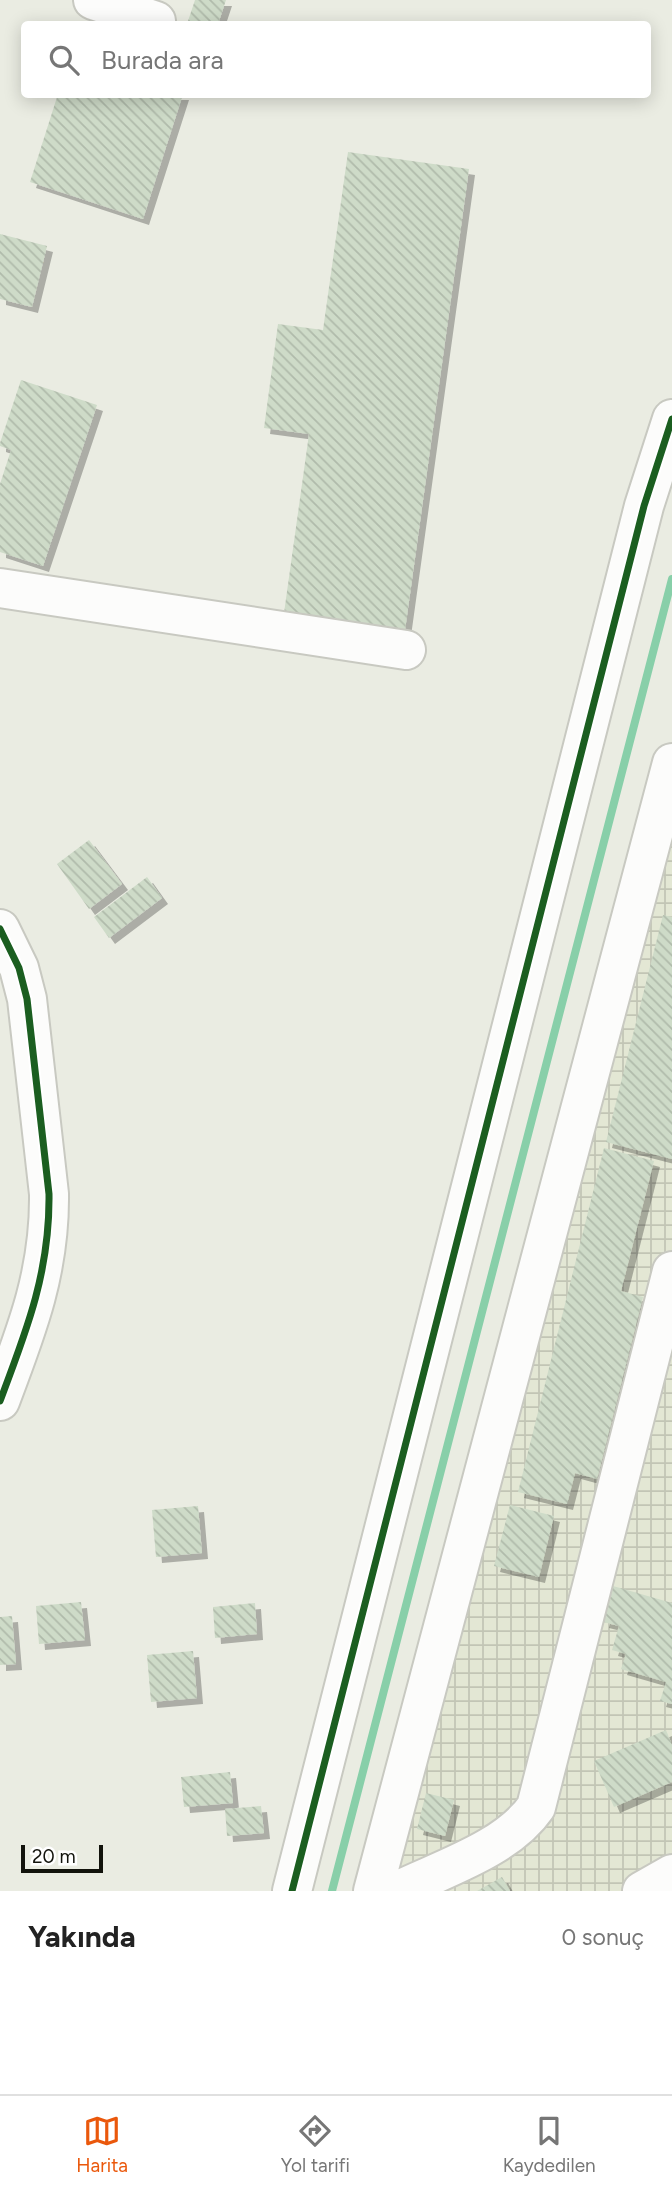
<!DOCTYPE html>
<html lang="tr">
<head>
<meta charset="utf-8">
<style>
	:root { --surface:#fff; --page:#f6f6f6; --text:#222; --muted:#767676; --line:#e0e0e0; --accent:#ea580c }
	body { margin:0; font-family:Figtree,sans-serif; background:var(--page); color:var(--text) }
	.scale { position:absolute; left:21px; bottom:18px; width:82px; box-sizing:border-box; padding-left:7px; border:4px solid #12130c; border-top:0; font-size:19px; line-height:24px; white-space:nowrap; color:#12130c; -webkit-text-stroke:5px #fff; paint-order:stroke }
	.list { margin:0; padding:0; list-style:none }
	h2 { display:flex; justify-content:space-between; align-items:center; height:91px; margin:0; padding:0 28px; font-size:30px }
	h2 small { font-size:23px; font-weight:400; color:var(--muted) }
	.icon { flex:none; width:38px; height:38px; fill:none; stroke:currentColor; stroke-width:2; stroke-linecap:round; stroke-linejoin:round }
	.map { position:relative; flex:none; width:672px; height:1891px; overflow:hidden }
	.search { position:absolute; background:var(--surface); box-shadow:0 4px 18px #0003; left:21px; right:21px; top:21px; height:77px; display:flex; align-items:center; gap:18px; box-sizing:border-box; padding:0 24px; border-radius:7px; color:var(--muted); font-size:26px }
	.sheet { height:203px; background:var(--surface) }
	nav { display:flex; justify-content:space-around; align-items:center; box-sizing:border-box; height:98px; border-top:2px solid var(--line); background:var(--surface); font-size:19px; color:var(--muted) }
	nav a { display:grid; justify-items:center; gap:4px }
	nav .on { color:var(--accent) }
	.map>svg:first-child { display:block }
	.industrial { fill:url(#industrial-grid) }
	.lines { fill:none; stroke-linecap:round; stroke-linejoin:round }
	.stream { stroke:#88cfa9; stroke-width:8 }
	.building { fill:url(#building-back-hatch); filter:url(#shadow) }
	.minor-casing { stroke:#c8c9c1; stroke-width:42 }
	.minor { stroke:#fcfcfb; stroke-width:38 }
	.cycleway-casing { stroke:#fff; stroke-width:11 }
	.cycleway { stroke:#1b5e20; stroke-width:7 }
</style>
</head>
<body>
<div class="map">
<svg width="672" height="1891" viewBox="0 0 672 1891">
	<defs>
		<pattern id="industrial-grid" width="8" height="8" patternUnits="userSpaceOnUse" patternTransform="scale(1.75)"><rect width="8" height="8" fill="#e3e7d4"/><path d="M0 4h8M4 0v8" fill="none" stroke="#c2c5b5"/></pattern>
		<pattern id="building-back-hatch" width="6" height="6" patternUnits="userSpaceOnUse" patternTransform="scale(1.75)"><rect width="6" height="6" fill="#cedbc8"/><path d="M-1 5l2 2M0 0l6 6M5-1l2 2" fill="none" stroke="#b0bbab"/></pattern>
		<filter id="shadow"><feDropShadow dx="6" dy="6" stdDeviation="0" flood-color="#0004"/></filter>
	</defs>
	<rect width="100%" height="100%" fill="#eaece2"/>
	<path class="industrial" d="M672 763V1891H373Z"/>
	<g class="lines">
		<path class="stream" d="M332 1891 672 579"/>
	</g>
	<path class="building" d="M195 0H226L218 24H187Z
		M58 94H183L143 219 30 182Z
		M348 152 469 169 405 630 284 613 309 434 264 428 278 324 323 330Z
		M0 234 47 246 32 307 0 299Z
		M21 380 97 405 43 566 0 552V484L11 450 0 446V443Z
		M89 840 122 884 89 909 57 864Z
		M147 877 162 898 109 938 94 917Z
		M663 915 672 917V1159L606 1142Z
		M604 1148 654 1161 621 1291 643 1297 597 1479 575 1473 567 1504 518 1492Z
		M510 1505 554 1516 539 1577 494 1566Z
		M198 1506 202 1553 156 1557 152 1510Z
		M613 1586 672 1603V1704L660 1701 666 1682 621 1669 626 1654 612 1650 619 1626 603 1622Z
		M81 1602 85 1640 39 1644 36 1606Z
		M255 1603 257 1634 215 1638 213 1607Z
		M12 1616 16 1664 0 1665V1617Z
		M193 1651 197 1698 151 1702 147 1655Z
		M666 1730 672 1745V1782L614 1807 594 1761Z
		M230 1772 233 1803 184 1807 181 1777Z
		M426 1793 454 1800 445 1836 417 1829Z
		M261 1806 264 1833 227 1836 225 1809Z
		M502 1877 510 1891H477Z"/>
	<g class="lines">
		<defs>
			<path id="minor" d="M93 0 156 21
				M0 588 406 650
				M0 929 19 968 27 999 49 1194C50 1271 27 1330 0 1401
				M292 1891 644 506 672 419
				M373 1891 672 763
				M397 1891C442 1869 507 1849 536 1807L672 1271
				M642 1891 672 1874"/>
		</defs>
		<use href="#minor" class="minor-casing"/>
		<use href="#minor" class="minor"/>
		<defs>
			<path id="cycleway" d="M0 929 19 968 27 999 49 1194C50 1271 27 1330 0 1401
				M292 1891 644 506 672 419"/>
		</defs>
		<use href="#cycleway" class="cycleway-casing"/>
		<use href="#cycleway" class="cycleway"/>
	</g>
</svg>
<div class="scale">20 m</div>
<div class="search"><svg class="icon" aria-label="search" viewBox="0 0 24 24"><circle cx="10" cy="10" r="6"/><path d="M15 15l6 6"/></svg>Burada ara</div>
</div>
<section class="sheet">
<h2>Yakında<small>0 sonuç</small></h2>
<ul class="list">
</ul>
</section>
<nav>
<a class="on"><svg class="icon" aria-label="map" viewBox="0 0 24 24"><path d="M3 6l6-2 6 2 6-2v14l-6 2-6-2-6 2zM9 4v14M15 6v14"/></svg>Harita</a>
<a><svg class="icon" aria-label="directions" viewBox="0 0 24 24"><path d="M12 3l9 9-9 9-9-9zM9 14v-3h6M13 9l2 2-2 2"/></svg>Yol tarifi</a>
<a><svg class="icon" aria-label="saved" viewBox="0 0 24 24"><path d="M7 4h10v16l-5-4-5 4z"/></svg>Kaydedilen</a>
</nav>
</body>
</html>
